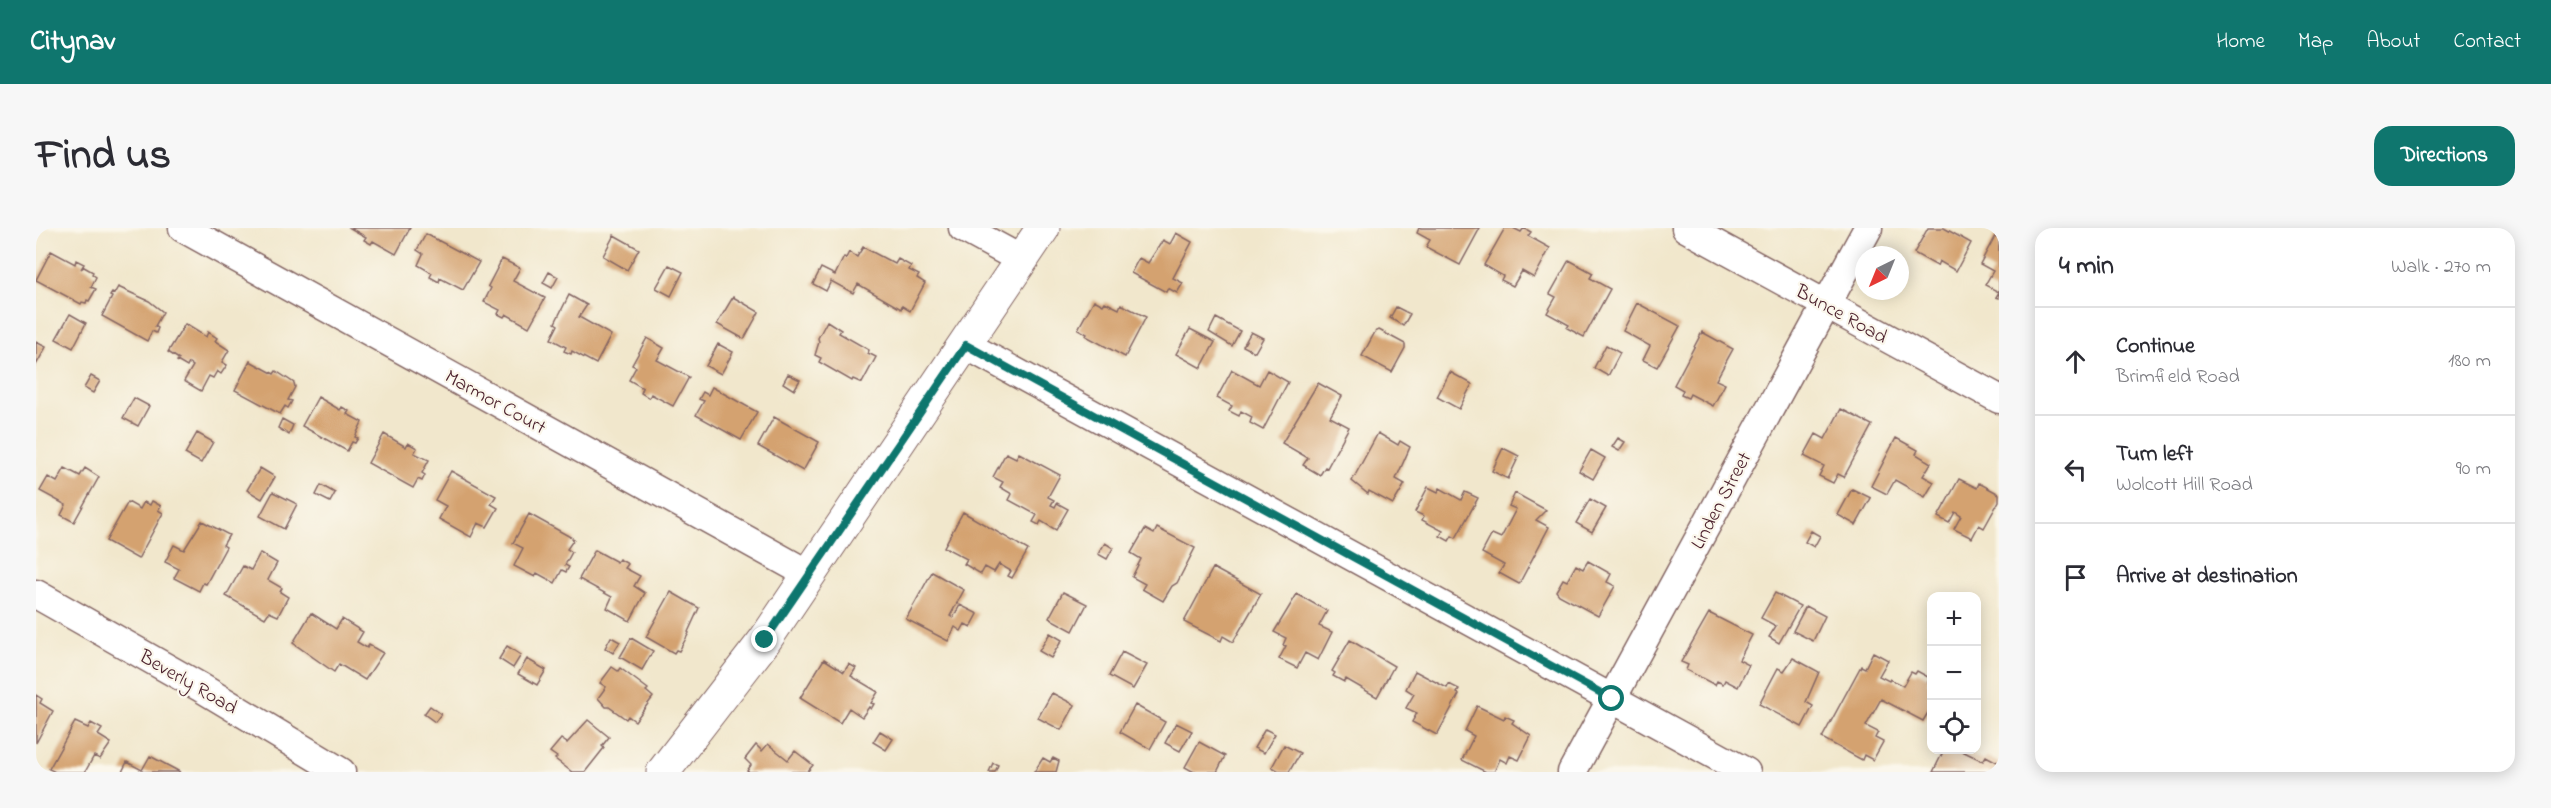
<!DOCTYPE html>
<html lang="en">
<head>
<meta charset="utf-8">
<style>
	:root { --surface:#fff; --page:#f7f7f7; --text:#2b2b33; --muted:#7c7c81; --line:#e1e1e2; --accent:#0f766e }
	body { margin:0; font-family:"Indie Flower",sans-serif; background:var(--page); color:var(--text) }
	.controls { position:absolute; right:18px; bottom:18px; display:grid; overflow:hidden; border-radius:12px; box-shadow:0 3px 15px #0003 }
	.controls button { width:54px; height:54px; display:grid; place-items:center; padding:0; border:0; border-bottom:2px solid var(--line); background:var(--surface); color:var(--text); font:30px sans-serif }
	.compass { position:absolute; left:1819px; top:18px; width:54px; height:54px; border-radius:50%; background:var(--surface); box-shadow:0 3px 15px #0003; rotate:223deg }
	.stop { position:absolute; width:18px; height:18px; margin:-14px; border:4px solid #0f766e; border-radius:50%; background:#fff }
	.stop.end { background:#0f766e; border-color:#fff; box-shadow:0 2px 6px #0008 }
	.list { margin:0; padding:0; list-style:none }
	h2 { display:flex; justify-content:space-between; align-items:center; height:78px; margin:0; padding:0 24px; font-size:26px }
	h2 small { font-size:20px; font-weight:400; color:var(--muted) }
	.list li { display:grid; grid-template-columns:39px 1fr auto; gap:18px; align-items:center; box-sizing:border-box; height:108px; padding:0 24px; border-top:2px solid var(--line) }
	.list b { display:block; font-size:22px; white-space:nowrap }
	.list p { margin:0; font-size:20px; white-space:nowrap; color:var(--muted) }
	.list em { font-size:20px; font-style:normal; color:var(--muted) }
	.icon { flex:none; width:33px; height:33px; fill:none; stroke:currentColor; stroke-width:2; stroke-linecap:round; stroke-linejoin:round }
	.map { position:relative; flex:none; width:1963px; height:544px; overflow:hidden; border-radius:18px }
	header { display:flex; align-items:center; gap:36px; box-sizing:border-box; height:84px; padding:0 30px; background:var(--accent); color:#fff }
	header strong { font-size:28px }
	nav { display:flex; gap:33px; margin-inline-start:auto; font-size:21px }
	.intro { display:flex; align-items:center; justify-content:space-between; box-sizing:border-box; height:144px; padding:0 36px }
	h1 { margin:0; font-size:42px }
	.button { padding:15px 27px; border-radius:18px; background:var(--accent); color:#fff; font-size:21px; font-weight:700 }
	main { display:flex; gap:36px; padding:0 36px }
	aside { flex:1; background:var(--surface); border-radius:18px; box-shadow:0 3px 15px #0003 }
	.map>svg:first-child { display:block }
	.building { fill:#d4a270 }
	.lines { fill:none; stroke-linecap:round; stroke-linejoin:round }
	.street-casing { stroke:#846563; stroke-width:31 }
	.secondary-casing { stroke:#846563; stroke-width:35 }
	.street { stroke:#fff; stroke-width:28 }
	.secondary { stroke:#fff; stroke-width:33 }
	.route { stroke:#0f766e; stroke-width:8 }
	.labels { text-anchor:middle; stroke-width:4.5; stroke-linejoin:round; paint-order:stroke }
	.street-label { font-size:20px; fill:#4a1f2b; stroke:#fbf7ec }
</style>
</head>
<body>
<header>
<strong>Citynav</strong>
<nav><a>Home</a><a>Map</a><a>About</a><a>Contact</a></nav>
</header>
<div class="intro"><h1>Find us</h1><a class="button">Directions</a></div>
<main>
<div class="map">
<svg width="1963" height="544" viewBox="0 0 1963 544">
	<rect width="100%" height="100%" fill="#fbf7ec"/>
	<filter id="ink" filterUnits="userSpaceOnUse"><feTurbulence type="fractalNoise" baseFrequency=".0167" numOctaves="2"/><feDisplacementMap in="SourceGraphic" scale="12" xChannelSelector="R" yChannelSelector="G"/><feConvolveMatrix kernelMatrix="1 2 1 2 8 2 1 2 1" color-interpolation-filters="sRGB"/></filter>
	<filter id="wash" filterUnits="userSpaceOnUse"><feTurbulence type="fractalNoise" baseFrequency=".008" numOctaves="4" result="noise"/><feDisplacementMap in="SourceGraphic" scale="24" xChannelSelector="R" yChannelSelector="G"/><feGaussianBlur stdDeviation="1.35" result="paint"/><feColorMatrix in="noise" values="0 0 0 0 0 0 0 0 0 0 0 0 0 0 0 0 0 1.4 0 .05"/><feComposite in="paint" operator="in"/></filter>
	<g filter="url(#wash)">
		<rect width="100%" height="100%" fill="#f1e7cc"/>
		<g id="blocks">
			<path class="building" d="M314 0H374L360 26 337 13 335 16 328 12 330 9Z
				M1383 0H1444L1424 37 1390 19 1394 12 1381 5Z
				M1469 0H1477L1485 4 1488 0 1495 4 1492 8 1514 20 1498 50 1486 43 1477 58 1465 52 1467 48 1448 37Z
				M1892 0H1908L1935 15 1920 43 1903 33 1901 38 1878 25Z
				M1140 5 1156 14 1137 50 1147 55 1141 65 1132 60 1130 64 1095 45 1103 30 1112 35 1127 12 1134 16Z
				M390 6 443 34 427 62 404 50 403 54 394 49 396 45 382 37 387 26 381 22Z
				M578 7 603 21 591 42 567 28Z
				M1959 8 1963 10V70L1960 69 1963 64 1949 57 1957 43 1944 36Z
				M827 19 859 36 862 31 875 38 873 42 883 47 881 50 889 55 874 83 866 78 865 81 822 56 817 65 795 53 790 63 777 56 785 40 799 47 808 29 810 30 813 24 821 29Z
				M15 23 39 36 40 32 48 36 45 41 48 39 57 44 56 46 60 49 55 59 60 61 53 73 51 72 50 75 46 74 45 76 0 52Z
				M466 31 484 40 477 53 509 70 493 99 470 86 468 89 462 86 464 82 448 74 455 60 452 58Z
				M1533 32 1557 45 1554 50 1574 61 1548 109 1531 100 1533 97 1511 85 1520 69 1514 66Z
				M633 37 647 44 635 68 620 60Z
				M513 44 522 49 516 60 507 55Z
				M82 59 113 73 127 84 119 98 122 100 120 105 116 103 111 113 66 88 76 69 74 68 76 65 78 66Z
				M533 67 551 77 543 89 575 107 560 136 536 123 535 126 528 123 530 119 515 111 522 97 519 95Z
				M697 69 723 84 708 111 681 96Z
				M1058 72 1067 77 1069 74 1083 81 1085 76 1110 89 1089 129 1050 108 1051 106 1042 101Z
				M1601 75 1644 98 1621 139 1607 132 1614 118 1587 103Z
				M1360 79 1374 86 1367 98 1354 90Z
				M34 86 50 95 37 120 20 111Z
				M1180 90 1204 103 1196 118 1173 104Z
				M791 93 805 102 803 105 833 122 832 125 840 129 826 155 817 151 816 153 783 134 785 130 779 127 783 114 782 110Z
				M149 96 170 109 172 104 181 110 179 113 193 122 186 134 191 137 185 146 181 143 177 150 173 148 165 163 148 153 157 138 153 135 151 139 141 133 143 131 132 124Z
				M1154 101 1179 114 1165 140 1140 126Z
				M1343 102 1369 116V120L1356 144 1326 128 1339 104Z
				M1215 104 1227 110 1219 124 1207 118Z
				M1666 104 1697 121 1680 152 1689 156 1677 178 1654 166 1652 170 1645 167 1647 162 1638 157Z
				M611 110 628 120 621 132 653 149 637 178 615 166 613 170 605 165 607 160 593 152 600 139 596 137Z
				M0 114 10 119 0 137Z
				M682 116 697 124 685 146 670 138Z
				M1570 117 1584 125 1572 148 1558 140Z
				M214 133 238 146 240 143 258 155 259 159 252 172 256 173 252 180 249 178 244 186 199 162Z
				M1196 142 1223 157 1231 142 1252 154 1227 202 1214 195 1216 189 1205 183 1203 188 1193 183 1196 178 1181 170Z
				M1414 144 1436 156 1423 181 1401 169Z
				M752 146 764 152 758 162 747 155Z
				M55 148 64 153 57 165 48 160Z
				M1282 155 1306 168 1294 189 1313 199 1291 240 1289 239 1284 247 1267 237 1272 230 1246 215Z
				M676 159 721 184 705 212 660 187 668 173 663 171 667 164 672 167Z
				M282 169 304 182 306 179 313 183 311 186 326 194 319 209 322 210 319 215 316 214 311 223 266 198Z
				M98 170 113 178 102 198 87 190Z
				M1805 181 1836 197 1808 249 1802 246 1797 255 1783 248 1788 238 1768 228 1780 206 1789 211Z
				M738 189 783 214 767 243 722 218Z
				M246 191 257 197 253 207 242 200Z
				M161 205 177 214 165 235 149 226Z
				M1342 205 1362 217 1364 213 1374 219 1360 251 1369 256 1357 276 1333 263 1332 266 1316 253Z
				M348 206 370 219 372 215 381 220 378 225 393 232 386 245 389 247 386 253 382 251 377 260 332 235Z
				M1582 210 1589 214 1583 223 1576 219Z
				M1860 210 1882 222 1880 226 1895 235 1887 248 1898 254 1889 269 1859 252 1851 266 1835 258Z
				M1467 220 1483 228 1472 251 1456 243Z
				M1555 222 1569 230 1557 251 1543 243Z
				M970 225 980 230 983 225 1024 247 1012 269 1018 272 1015 277 1019 279 1021 275 1032 281 1020 302 1005 293 1003 297 997 294 1001 287 973 272 976 266 964 259 967 254 957 249Z
				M29 240 44 248 49 240 63 249 38 294 25 287 30 277 4 263 12 249 21 254Z
				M224 240 239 249 226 271 211 262Z
				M415 243 460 268 455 276 462 280 451 299 442 295 435 309 403 291 410 278 399 272Z
				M1923 251 1941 260 1943 255 1963 266V273L1948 300 1943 297 1936 310 1918 301 1925 288 1919 284 1913 295 1902 289Z
				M285 257 299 265 294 274 280 267Z
				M1392 259 1402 264 1404 260 1425 272 1429 264 1442 270 1420 310 1416 308 1413 313 1404 308 1407 303 1386 292 1388 288 1379 284Z
				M1816 261 1835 270 1820 297 1802 287Z
				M237 264 261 276 248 301 224 288Z
				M1479 265 1510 282 1500 292 1513 299 1483 356 1463 345 1468 337 1446 325 1456 306 1465 310 1480 281 1473 278Z
				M1554 271 1570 280 1556 304 1540 295Z
				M116 273 125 278 122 282 127 285 102 331 70 313 92 274 104 281 108 274 114 277Z
				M927 284 992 322 976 350 972 348 975 343 963 336 958 344 949 339 945 346 928 336 931 331 908 319Z
				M493 286 538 311 531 321 536 324 529 337 533 339 530 344 526 342 519 355 501 345 499 349 478 338 487 320 477 315Z
				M166 293 193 307 187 317 190 319 170 356 167 355 163 363 138 350 143 341 129 334 138 317 148 322Z
				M1121 300 1159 320 1141 355 1136 358 1127 373 1106 361 1109 356 1096 349 1105 331 1095 325 1109 301 1118 306Z
				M1775 303 1784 308 1778 319 1769 314Z
				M1069 315 1077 320 1071 331 1062 326Z
				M559 322 581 334 583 331 592 336 589 340 604 348 598 358 609 365 594 393 571 380 576 369 543 351Z
				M224 325 241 335 232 352 246 360 244 364 252 369 242 388 233 384 229 390 190 368 207 338 215 342Z
				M1552 333 1575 346 1571 354 1579 358 1562 388 1523 367 1520 363 1527 351 1531 353 1540 337 1547 341Z
				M1177 340 1225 366 1197 414 1187 408 1185 413 1148 394Z
				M896 344 928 362 914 388 917 390 924 377 942 386 935 399 929 396 925 403 919 399 912 413 870 391Z
				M635 364 663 380 652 404 653 405 643 423 640 422 638 425 610 409Z
				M1027 364 1051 376 1037 403 1013 390Z
				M1739 365 1764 378 1743 415 1733 409 1740 398 1725 390Z
				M1261 366 1291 383 1283 398 1296 404 1282 432 1269 425 1261 440 1243 431 1250 418 1247 417 1250 410 1238 404Z
				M1770 378 1789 388 1777 413 1757 403Z
				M275 385 300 401 306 391 327 404 321 414 331 420 333 417 347 425 329 452 303 436 298 444 257 415Z
				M1673 385 1716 407 1703 432 1713 437 1702 459 1689 452 1687 456 1681 453 1679 457 1650 442 1652 437 1645 434Z
				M1014 405 1026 412 1015 430 1003 423Z
				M575 409 584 414 577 425 569 420Z
				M595 410 617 423 606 442 584 429Z
				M1314 412 1358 438 1341 469 1310 451 1308 454 1297 448 1299 445 1296 443Z
				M471 418 485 427 477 440 463 431Z
				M1086 424 1111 437 1097 461 1073 448Z
				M1837 424 1852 432 1843 448 1853 453 1854 451 1867 458 1875 444 1879 446 1881 443 1894 450 1892 454 1896 456V478L1887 493 1845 471 1830 498 1842 504 1839 510 1847 514 1837 532 1828 527 1826 532 1786 510 1825 438 1829 440Z
				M1757 430 1783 444 1770 474 1777 478 1766 499 1723 476 1742 440 1748 443Z
				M491 431 510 442 501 457 482 446Z
				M788 431 808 444 813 436 820 440 815 448 842 464 835 475 838 476 835 481 833 479 826 489 813 480 804 495 764 470Z
				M576 439 582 443 584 440 612 461 610 463 617 469 599 493 592 488 590 491 573 479H570L562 470 570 459 564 455Z
				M1379 443 1411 460 1413 456 1423 461 1421 465 1423 466 1401 507 1376 494 1381 485 1370 480 1378 466 1370 461Z
				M1016 465 1039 477 1025 502 1002 490Z
				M0 467 6 471 4 475 17 483 0 515Z
				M1099 477 1129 494 1114 521 1084 504Z
				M394 478 405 486 399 494 388 486Z
				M1441 478 1468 491 1469 488 1478 492 1476 495 1495 508 1483 532 1474 528 1471 535 1464 531 1458 544H1450L1426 532 1438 508 1429 503Z
				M552 492 573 509 566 518 568 520 549 544H536L519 531 521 529 514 524 525 511 531 515Z
				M39 494 52 500 55 495 66 501 62 507 75 515 64 531 58 528 49 544H19L13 541Z
				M1140 495 1156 503 1144 523 1129 515Z
				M1229 501 1239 506 1228 525 1218 520Z
				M844 503 857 511 850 522 837 514Z
				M1163 514 1189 528 1181 544H1158L1149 539Z
				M732 516 752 532 759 523 777 537 771 544H712L711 543 715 537 709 531 720 517 726 523Z
				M1248 517 1264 525 1253 544H1245L1236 539Z
				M1908 522H1924L1947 533 1950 528 1963 535V544H1897Z
				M114 528 144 544H86L91 534 106 542Z
				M1007 530 1014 534 1017 530 1023 533 1020 544H998Z
				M957 535 962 537 959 544H953Z"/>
		</g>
	</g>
	<g filter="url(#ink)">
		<use href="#blocks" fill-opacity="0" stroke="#846563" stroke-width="1.5"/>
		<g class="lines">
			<defs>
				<path id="street" d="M147 0 774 347
					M927 0 986 32
					M1650 0 1963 171
					M930 117 1710 544
					M0 366 164 459 305 544
					M1536 544 1832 0"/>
				<path id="secondary" d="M627 544 729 412 1007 0"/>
			</defs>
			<use href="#street" class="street-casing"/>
			<use href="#secondary" class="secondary-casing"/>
			<use href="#street" class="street"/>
			<use href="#secondary" class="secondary"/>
		</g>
	</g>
	<g class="lines" filter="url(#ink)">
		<path class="route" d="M729 412 930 117 1576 471"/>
	</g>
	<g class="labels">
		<g class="street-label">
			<text transform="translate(1806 85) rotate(29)" y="7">Bunce Road</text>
			<text transform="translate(460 173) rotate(29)" y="7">Marmor Court</text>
			<text transform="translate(1684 272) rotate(-62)" y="7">Linden Street</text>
			<text transform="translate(153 453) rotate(30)" y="7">Beverly Road</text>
		</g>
	</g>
</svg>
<div class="controls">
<button>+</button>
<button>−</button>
<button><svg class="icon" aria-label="locate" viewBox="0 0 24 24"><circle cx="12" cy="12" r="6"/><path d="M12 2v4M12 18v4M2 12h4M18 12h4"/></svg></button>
</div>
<svg class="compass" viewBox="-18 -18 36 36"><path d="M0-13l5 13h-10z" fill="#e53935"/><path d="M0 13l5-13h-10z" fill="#7c7c81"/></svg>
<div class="stop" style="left:1576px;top:471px"></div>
<div class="stop end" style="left:729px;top:412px"></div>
</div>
<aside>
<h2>4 min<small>Walk · 270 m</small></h2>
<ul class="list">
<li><svg class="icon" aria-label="ahead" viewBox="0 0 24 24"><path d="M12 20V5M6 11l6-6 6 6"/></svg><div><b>Continue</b><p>Brimfield Road</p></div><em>180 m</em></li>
<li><svg class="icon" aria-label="left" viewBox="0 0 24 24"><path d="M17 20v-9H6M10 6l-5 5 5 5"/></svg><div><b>Turn left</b><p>Wolcott Hill Road</p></div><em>90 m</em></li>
<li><svg class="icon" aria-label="arrive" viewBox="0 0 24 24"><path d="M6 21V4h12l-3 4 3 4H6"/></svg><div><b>Arrive at destination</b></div></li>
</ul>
</aside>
</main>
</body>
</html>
